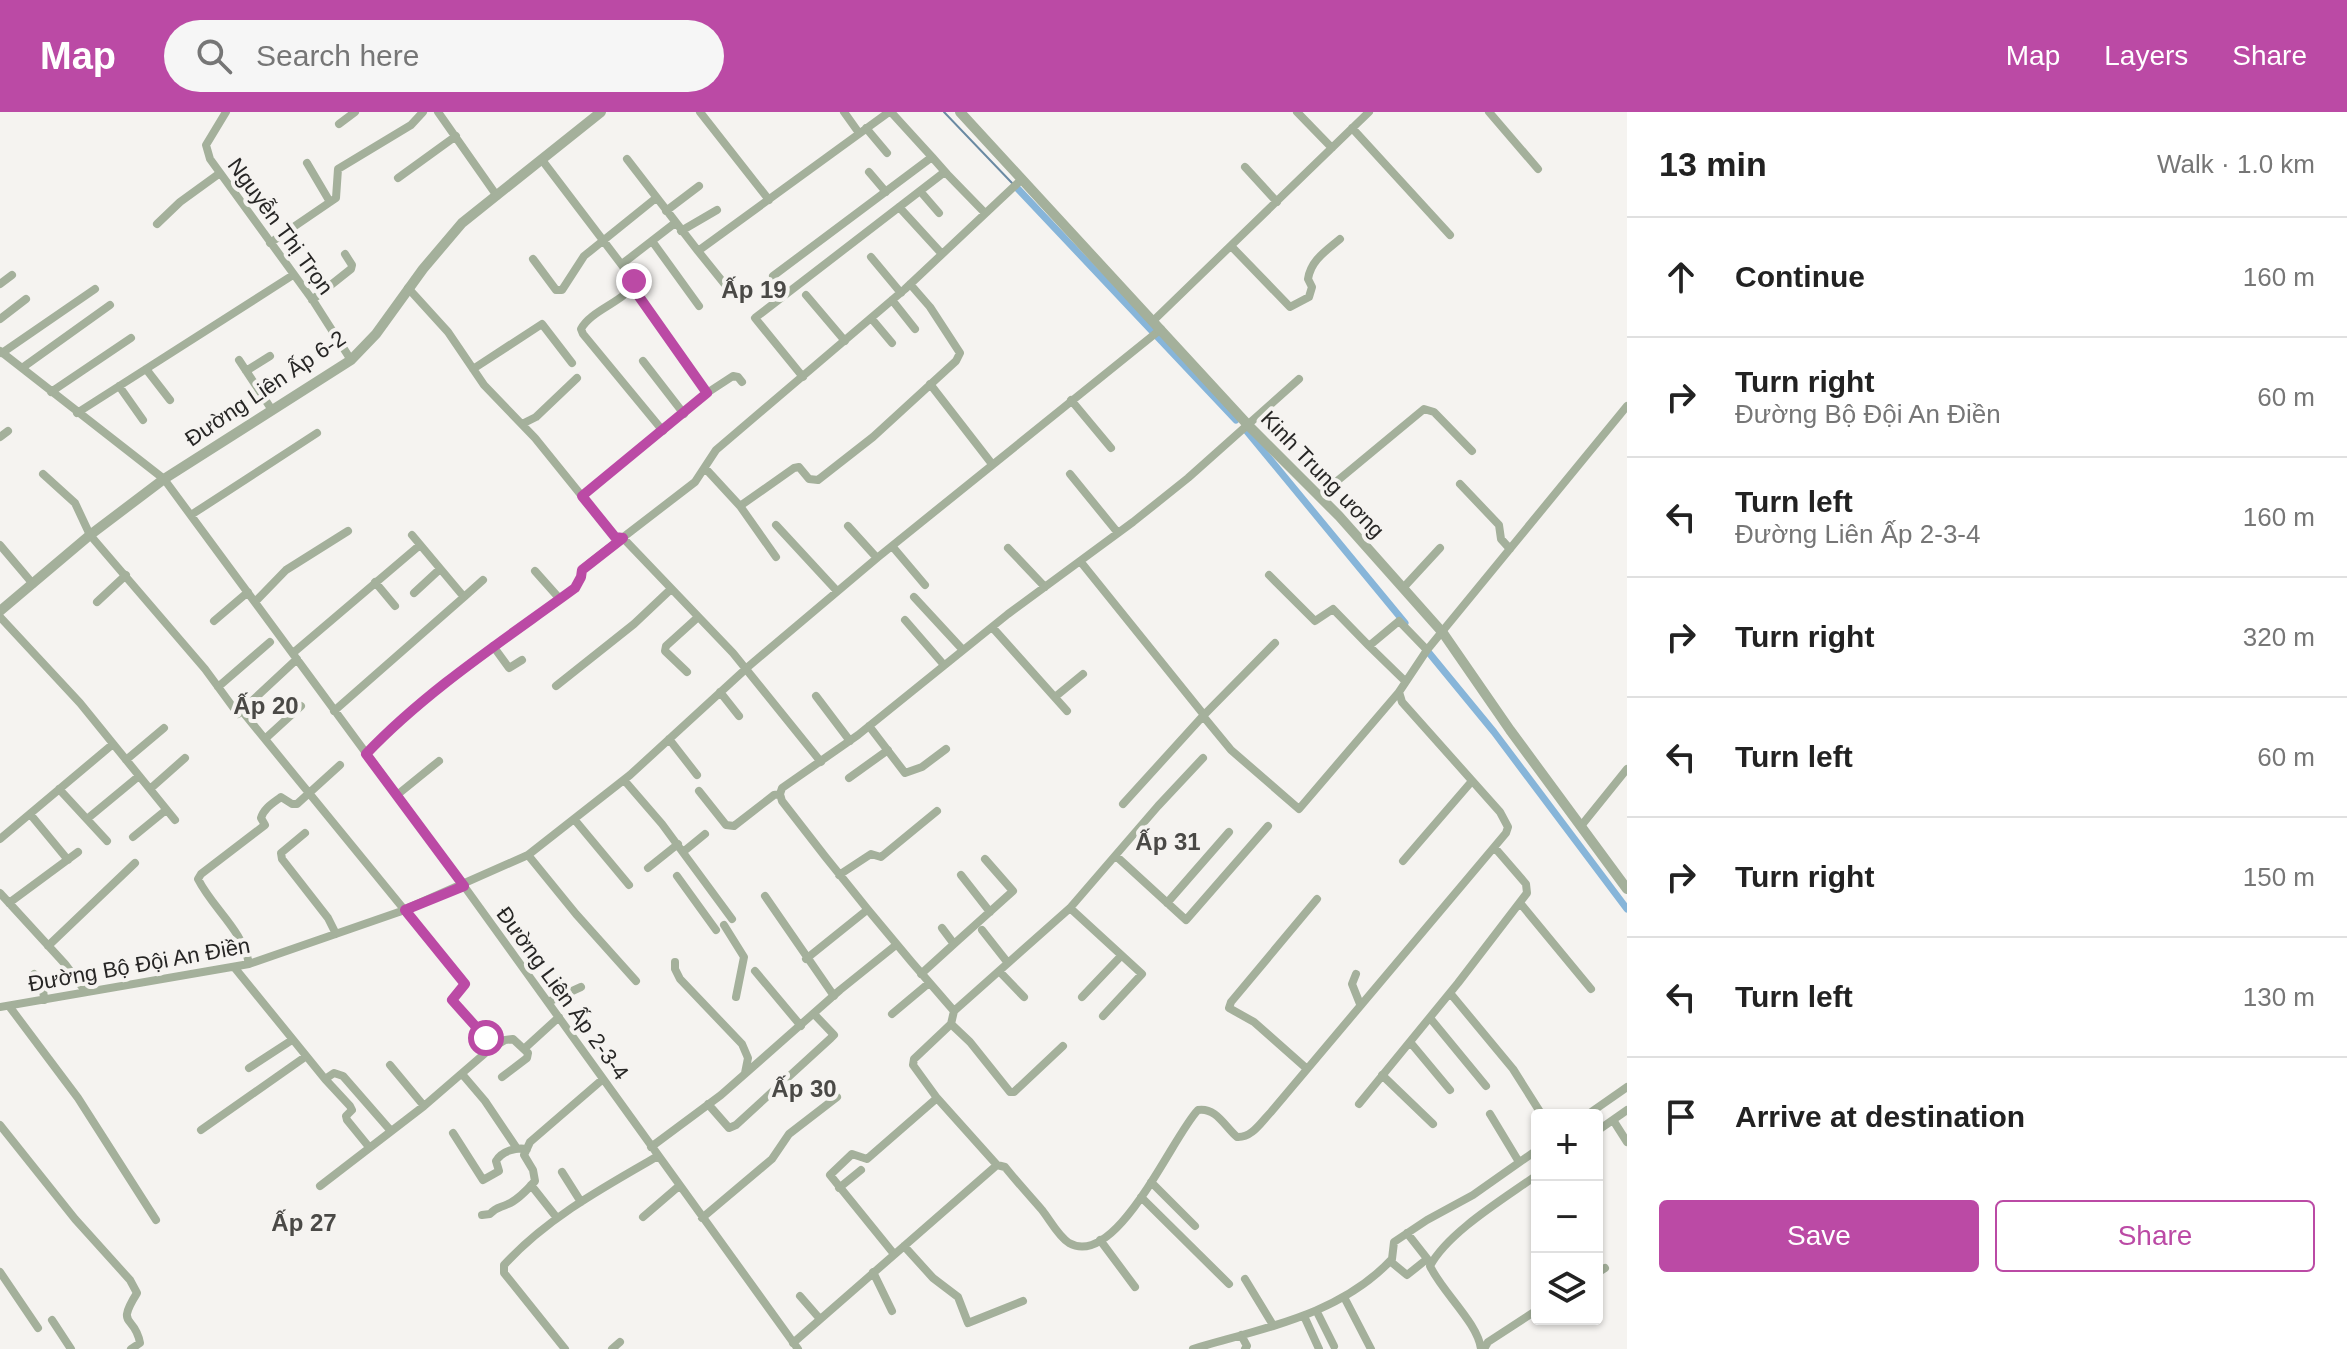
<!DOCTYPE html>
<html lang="en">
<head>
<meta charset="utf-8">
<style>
	:root { --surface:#fff; --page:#f6f6f6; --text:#222; --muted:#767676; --line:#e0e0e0; --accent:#bb4aa5 }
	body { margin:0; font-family:Helvetica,sans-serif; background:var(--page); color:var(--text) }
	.controls { position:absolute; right:24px; bottom:24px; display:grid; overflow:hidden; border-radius:8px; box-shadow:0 2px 6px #0004 }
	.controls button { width:72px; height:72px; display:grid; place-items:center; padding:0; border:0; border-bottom:2px solid var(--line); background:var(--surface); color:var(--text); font:40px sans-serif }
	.stop { position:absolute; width:24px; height:24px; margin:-18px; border:6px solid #bb4aa5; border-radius:50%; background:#fff }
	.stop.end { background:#bb4aa5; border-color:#fff; box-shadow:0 2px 8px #0008 }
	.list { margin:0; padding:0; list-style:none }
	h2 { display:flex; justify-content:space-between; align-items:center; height:104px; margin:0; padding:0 32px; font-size:34px }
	h2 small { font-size:26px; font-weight:400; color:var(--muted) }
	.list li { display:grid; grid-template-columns:52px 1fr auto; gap:24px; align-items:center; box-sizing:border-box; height:120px; padding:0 32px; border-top:2px solid var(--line) }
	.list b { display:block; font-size:30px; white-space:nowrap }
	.list p { margin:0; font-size:26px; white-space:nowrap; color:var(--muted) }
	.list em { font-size:26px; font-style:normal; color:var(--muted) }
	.actions { display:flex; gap:16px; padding:24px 32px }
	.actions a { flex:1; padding:18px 0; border:2px solid var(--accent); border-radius:8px; text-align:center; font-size:28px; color:var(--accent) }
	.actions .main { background:var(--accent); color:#fff }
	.icon { flex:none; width:44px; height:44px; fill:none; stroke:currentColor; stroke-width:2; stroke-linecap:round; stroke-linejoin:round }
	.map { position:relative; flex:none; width:1627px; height:1237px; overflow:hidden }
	header { display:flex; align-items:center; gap:48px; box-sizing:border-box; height:112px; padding:0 40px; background:var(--accent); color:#fff }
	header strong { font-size:38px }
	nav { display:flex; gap:44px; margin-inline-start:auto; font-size:28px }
	.search { width:560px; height:72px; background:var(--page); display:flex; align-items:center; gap:20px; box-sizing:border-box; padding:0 28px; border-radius:44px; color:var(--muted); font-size:30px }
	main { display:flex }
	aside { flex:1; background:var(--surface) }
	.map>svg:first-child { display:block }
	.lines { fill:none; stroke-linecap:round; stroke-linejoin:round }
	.stream { stroke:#6a8aa3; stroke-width:2 }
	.canal { stroke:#87b5d9; stroke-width:7 }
	.minor { stroke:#a4b09b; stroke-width:8 }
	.tertiary { stroke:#a4b09b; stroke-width:10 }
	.route { stroke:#bb4aa5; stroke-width:10 }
	.labels { text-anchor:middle; stroke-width:8; stroke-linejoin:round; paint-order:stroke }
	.street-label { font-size:22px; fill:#272625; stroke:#f5f3f0 }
	.neighbourhood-label { font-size:24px; font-weight:bold; fill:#4a4946; stroke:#f5f3f0 }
</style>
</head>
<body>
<header>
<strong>Map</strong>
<div class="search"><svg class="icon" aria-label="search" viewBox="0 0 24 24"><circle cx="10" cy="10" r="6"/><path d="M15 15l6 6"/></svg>Search here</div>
<nav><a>Map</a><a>Layers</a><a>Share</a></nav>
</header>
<main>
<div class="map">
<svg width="1627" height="1237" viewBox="0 0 1627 1237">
	<rect width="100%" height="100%" fill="#f5f3f0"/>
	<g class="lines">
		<path class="stream" d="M944 0 1012 71"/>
		<path class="canal" d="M1018 77 1236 308
			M1245 317 1405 511
			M1425 536 1494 620 1627 797"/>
		<path class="minor" d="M226 0 206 33 210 47 314 190 351 248
			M438 0 497 84
			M700 0 769 88
			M844 0 859 21
			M891 0 932 45
			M1297 0 1332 36
			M1489 0 1538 57
			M339 12 355 0
			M866 16 887 41
			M1352 16 1450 123
			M627 47 698 139
			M542 48 634 169C630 188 591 197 581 217L583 222 663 319
			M307 51 330 90
			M1245 55 1277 90
			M869 60 886 80
			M398 66 456 24
			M920 79 939 101
			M899 95 942 142
			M666 99 699 74
			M157 112 180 90 220 61
			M681 119 717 98
			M652 129 699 194
			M270 131 336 86 338 57 411 13 423 0
			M1232 135 1290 195 1309 185 1312 175 1308 167C1311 148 1326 139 1340 127
			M871 145 901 181
			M533 147 556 178H562L584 144 656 86
			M622 152 675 111
			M773 164 932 45 947 62
			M0 172 12 163
			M408 176 448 220 484 273 535 326 615 425 623 426 733 541 821 650
			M731 180 698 139 889 0
			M806 183 845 229
			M312 188 351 157 352 153 345 142
			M892 188 915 217
			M871 206 892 231
			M0 207 26 187
			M1153 209 1369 0
			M0 239 164 367 464 774 798 1237
			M2 241 95 177
			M239 248 272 298
			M643 249 684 302
			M22 256 110 193
			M146 257 170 288
			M473 257 542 212 572 251
			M246 259 270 244
			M803 265 755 206 942 62H947L985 101
			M930 272 992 352
			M119 274 143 308
			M51 280 131 226
			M707 281 733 264 738 265 742 270
			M1071 288 1111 336
			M77 301 293 163
			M522 312 536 305 577 266
			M0 325 8 319
			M705 356 740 394 794 356 799 355 809 367 818 368 873 325 956 249 960 241 930 195 910 172
			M43 362 75 391 90 423 205 557 238 602 297 547
			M1070 362 1118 421
			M1460 372 1499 413 1501 427 1510 437
			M582 384 707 281 633 176
			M1319 384 1424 297 1434 300 1472 339
			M740 394 776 445
			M191 403 317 321
			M776 413 837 479
			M848 414 877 446
			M0 433 33 472
			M892 434 925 473
			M1008 436 1045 475
			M1080 449 1204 603
			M535 459 559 486
			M1269 463 1315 509 1333 497 1369 534 1399 509 1427 538
			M375 470 395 494
			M1404 475 1440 436
			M414 481 440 457
			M464 485 483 468
			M914 485 963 538
			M97 490 126 463
			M255 490 286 458 348 419
			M0 505 80 591 175 708
			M905 508 944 553
			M214 509 248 480
			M992 515 1067 599
			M493 534 509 556 522 548
			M1369 534 1405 569
			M293 541 420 433
			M687 560 665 539 666 534 697 506
			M556 574 634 512 670 478
			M218 575 270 530
			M720 580 739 604
			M816 584 850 629
			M1055 585 1083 562
			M242 599 465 872 452 888 486 926 490 937 424 994 390 953
			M334 599 464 485 412 423
			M1203 604 1231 638 1299 697 1399 580
			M869 614 905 661 922 655 946 637
			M266 626 301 594
			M669 627 697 663
			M366 642C427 578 504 529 575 476L581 465 582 458 591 450 695 370 716 338 905 177 1022 67
			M1203 646 1158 694 1070 796 954 899C894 831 837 761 782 689L780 682 782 676 858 623 1008 502 1133 410 1188 366 1299 267
			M126 648 164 616
			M849 666 888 638
			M624 668 662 712 732 807
			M59 677 107 729
			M150 677 185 646
			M699 679 726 713 734 714 774 683 780 682
			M397 683 439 649
			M1123 692 1203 604 1275 531
			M30 702 68 748
			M87 707 139 664
			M574 707 629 773
			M1581 714 1627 657
			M305 721 281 741 282 747 328 806 336 822
			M133 725 166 698
			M0 727 113 632
			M683 740 705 722
			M528 743 576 802 636 869
			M1116 744 1186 808 1268 714
			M1403 749 1472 669
			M648 756 678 732
			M839 763 871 742 881 745 937 699
			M961 763 990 800
			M677 764 716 818
			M0 781 65 852 86 880
			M765 784 834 884
			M9 791 78 740
			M1167 791 1229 720
			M1520 791 1591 877
			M1070 796 1142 862 1103 904
			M724 813 744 845 736 885
			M982 818 1008 851
			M954 832 1013 779 985 747
			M48 834 135 751
			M806 847 867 798
			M675 850V857L680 867 742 932 748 946 745 961
			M249 852C243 818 213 797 198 767L201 762 265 713 261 706C264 696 273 691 281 685L292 692H297L340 653
			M234 855 325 967 334 961 343 964 391 1019
			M755 859 801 914
			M999 859 1024 885
			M34 862 43 876 44 888
			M921 862 954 832 942 816
			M1356 862 1352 872 1360 892
			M1450 881 1513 957 1542 1003
			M1082 885 1121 844
			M548 890 581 875
			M9 894 78 986 156 1108
			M0 895 249 852 399 800 528 743 630 663 749 554 877 446 1161 217
			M892 902 929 871
			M1430 906 1486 974
			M951 912 970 930 1010 980H1014L1063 934
			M1410 930 1450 978
			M525 936 559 905
			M490 937 505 928 513 927 528 941 527 946 502 965
			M249 956 292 928
			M1306 956 1254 910 1229 896 1231 890 1317 787
			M462 962 485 989 516 1035
			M1382 963 1433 1012
			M325 967 350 994 352 998 346 1004 347 1008 369 1035
			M937 986 913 953 914 947 951 912 954 899
			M708 992 729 1016 736 1013 831 926 834 923 814 902
			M1359 992 1458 871 1527 781 1526 772 1495 736
			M1490 1002 1519 1050
			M1587 1003 1627 975
			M1613 1008 1627 1030
			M0 1013 75 1107 130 1168 137 1181C115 1216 135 1202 140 1231L131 1237
			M201 1018 305 945
			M1597 1019 1627 998
			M453 1021 483 1068 499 1059 496 1049C502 1039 516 1035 527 1037
			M651 1035 721 983 840 878 896 833
			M562 1060 581 1090
			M1151 1070 1195 1114
			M531 1073 557 1106
			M320 1074 424 994
			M839 1076 861 1058
			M1141 1085 1229 1172
			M482 1103 490 1102C496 1095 500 1096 508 1092 518 1088 528 1077 535 1069L533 1058 524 1043 530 1030 603 967
			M643 1105 679 1074
			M702 1106 772 1047 789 1022 837 985
			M1407 1121 1429 1149
			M1100 1128 1135 1175
			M904 1134 933 1166 958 1185 968 1211 1023 1189
			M894 1142 830 1063 852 1042 867 1047 937 986 997 1053 1005 1055C1017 1070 1030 1084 1042 1098 1050 1108 1058 1124 1069 1131 1117 1158 1173 1023 1198 998 1216 995 1225 1015 1237 1025 1252 1026 1261 1010 1271 1000L1506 721 1508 715 1500 700 1402 590 1399 580 1427 538 1627 294
			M1390 1149 1407 1163 1427 1147
			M0 1160 38 1216
			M873 1160 892 1199
			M1597 1161 1605 1156
			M1245 1167 1273 1213
			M800 1184 820 1207
			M1344 1185 1371 1237
			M1317 1200 1334 1234
			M1304 1204 1319 1237
			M52 1208 71 1237
			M1241 1223 1247 1234 1245 1237
			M793 1231 997 1053
			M565 1237 504 1161V1153C547 1106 604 1075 658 1044
			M612 1237 620 1230
			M1193 1237C1263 1216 1340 1203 1392 1147L1394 1130 1427 1108 1473 1083 1537 1038
			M1481 1237C1478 1211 1442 1180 1430 1154 1448 1120 1505 1086 1537 1063
			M1484 1237 1488 1230 1537 1198"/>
		<path class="tertiary" d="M960 0 1248 313 1339 404 1443 521 1510 618 1627 777
			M0 499 90 423 164 367 351 248 376 222 423 157 462 111 601 0"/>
	</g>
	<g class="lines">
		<path class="route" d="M486 926 452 888 465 872 405 798 464 774 366 642C427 578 504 528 575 476L581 465 582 458 623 426 615 425 582 384 707 281 633 176 634 169"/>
	</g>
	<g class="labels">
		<g class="street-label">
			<text transform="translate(281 114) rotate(54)" y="8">Nguyễn Thị Trọn</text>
			<text transform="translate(265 276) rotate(-34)" y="8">Đường Liên Ấp 6-2</text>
			<text transform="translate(1323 362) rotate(46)" y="8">Kinh Trung ương</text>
			<text transform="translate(139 852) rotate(-10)" y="8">Đường Bộ Đội An Điền</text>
			<text transform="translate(563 881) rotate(54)" y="8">Đường Liên Ấp 2-3-4</text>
		</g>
		<g class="neighbourhood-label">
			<text x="754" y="186">Ấp 19</text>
			<text x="266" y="602">Ấp 20</text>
			<text x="1168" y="738">Ấp 31</text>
			<text x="804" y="985">Ấp 30</text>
			<text x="304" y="1119">Ấp 27</text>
		</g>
	</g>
</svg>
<div class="controls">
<button>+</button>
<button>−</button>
<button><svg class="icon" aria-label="layers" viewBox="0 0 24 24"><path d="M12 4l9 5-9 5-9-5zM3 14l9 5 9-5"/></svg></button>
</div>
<div class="stop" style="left:486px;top:926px"></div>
<div class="stop end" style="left:634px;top:169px"></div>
</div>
<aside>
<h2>13 min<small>Walk · 1.0 km</small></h2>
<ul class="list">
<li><svg class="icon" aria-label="ahead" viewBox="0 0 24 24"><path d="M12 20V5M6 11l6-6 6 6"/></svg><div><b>Continue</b></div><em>160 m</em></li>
<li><svg class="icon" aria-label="right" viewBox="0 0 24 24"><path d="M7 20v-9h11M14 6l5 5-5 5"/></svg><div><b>Turn right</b><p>Đường Bộ Đội An Điền</p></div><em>60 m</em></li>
<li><svg class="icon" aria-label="left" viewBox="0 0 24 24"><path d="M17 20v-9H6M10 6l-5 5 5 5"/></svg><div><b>Turn left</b><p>Đường Liên Ấp 2-3-4</p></div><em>160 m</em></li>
<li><svg class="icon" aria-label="right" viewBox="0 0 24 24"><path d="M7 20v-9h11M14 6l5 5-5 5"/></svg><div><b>Turn right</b></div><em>320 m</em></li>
<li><svg class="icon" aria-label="left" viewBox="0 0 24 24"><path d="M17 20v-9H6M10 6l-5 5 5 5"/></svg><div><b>Turn left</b></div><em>60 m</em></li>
<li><svg class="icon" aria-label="right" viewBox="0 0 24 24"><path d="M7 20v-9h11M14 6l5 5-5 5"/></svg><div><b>Turn right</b></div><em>150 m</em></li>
<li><svg class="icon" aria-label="left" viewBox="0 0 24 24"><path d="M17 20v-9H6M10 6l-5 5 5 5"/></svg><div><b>Turn left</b></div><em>130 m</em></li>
<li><svg class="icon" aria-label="arrive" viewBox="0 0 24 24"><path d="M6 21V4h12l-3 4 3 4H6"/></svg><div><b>Arrive at destination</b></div></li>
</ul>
<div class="actions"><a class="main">Save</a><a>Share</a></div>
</aside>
</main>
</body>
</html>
